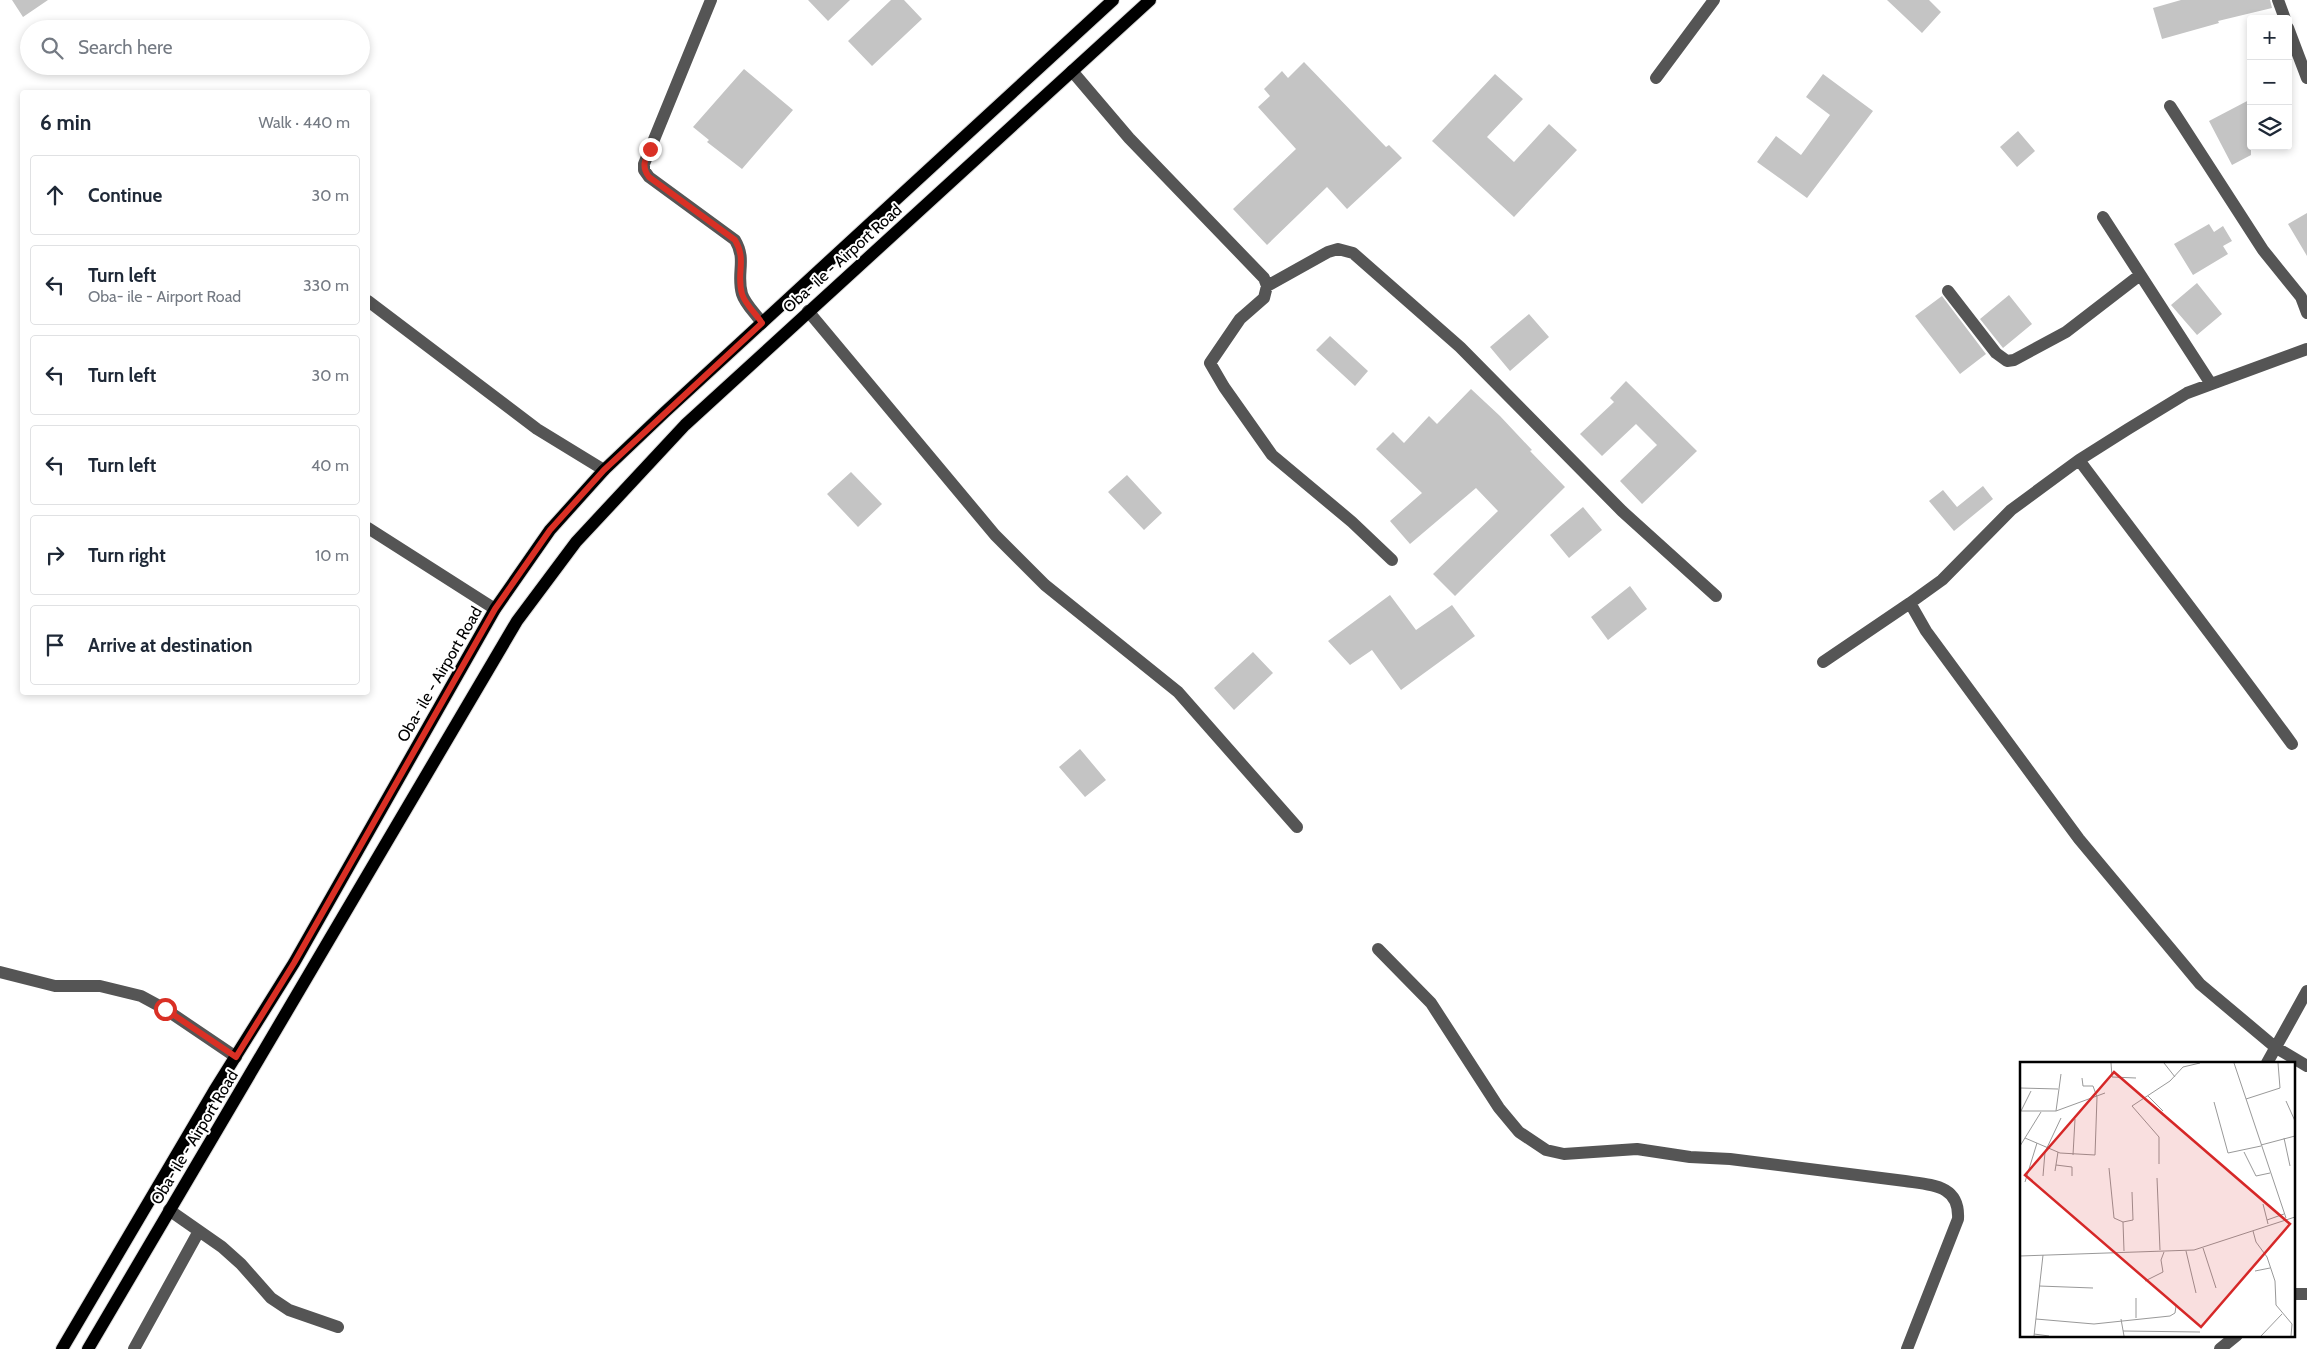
<!DOCTYPE html>
<html lang="en">
<head>
<meta charset="utf-8">
<style>
	:root { --surface:#fff; --page:#f6f6f7; --text:#1f2937; --muted:#747a83; --line:#e0e1e3 }
	body { margin:0; font-family:Cabin,sans-serif; background:var(--page); color:var(--text) }
	.controls { position:absolute; right:15px; top:15px; display:grid; overflow:hidden; border-radius:5px; box-shadow:0 2px 8px #0003 }
	.controls button { width:45px; height:45px; display:grid; place-items:center; padding:0; border:0; border-bottom:1px solid var(--line); background:var(--surface); color:var(--text); font:25px sans-serif }
	.stop { position:absolute; width:15px; height:15px; margin:-11px; border:4px solid #d93025; border-radius:50%; background:#fff }
	.stop.end { background:#d93025; border-color:#fff; box-shadow:0 1px 5px #0008 }
	.list { margin:0; padding:0; list-style:none }
	h2 { display:flex; justify-content:space-between; align-items:center; height:65px; margin:0; padding:0 20px; font-size:21px }
	h2 small { font-size:16px; font-weight:400; color:var(--muted) }
	.list li { display:grid; grid-template-columns:32px 1fr auto; gap:15px; align-items:center; box-sizing:border-box; height:80px; margin:0 10px 10px; padding:0 10px; border:1px solid var(--line); border-radius:5px }
	.list b { display:block; font-size:19px; white-space:nowrap }
	.list p { margin:0; font-size:16px; white-space:nowrap; color:var(--muted) }
	.list em { font-size:16px; font-style:normal; color:var(--muted) }
	.icon { flex:none; width:28px; height:28px; fill:none; stroke:currentColor; stroke-width:2; stroke-linecap:round; stroke-linejoin:round }
	.map { position:relative; flex:none; width:2307px; height:1349px; overflow:hidden }
	.search { position:absolute; background:var(--surface); box-shadow:0 2px 8px #0003; left:20px; top:20px; width:350px; height:55px; display:flex; align-items:center; gap:12px; box-sizing:border-box; padding:0 18px; border-radius:28px; color:var(--muted); font-size:19px }
	.panel { position:absolute; background:var(--surface); box-shadow:0 2px 8px #0003; left:20px; top:90px; width:350px; height:605px; border-radius:5px }
	.map>svg:first-child { display:block }
	.building { fill:#c4c4c4 }
	.lines { fill:none; stroke-linecap:round; stroke-linejoin:round }
	.major-casing { stroke:#dbdbdb; stroke-width:14 }
	.minor { stroke:#555; stroke-width:12 }
	.major { stroke:#000; stroke-width:12 }
	.route { stroke:#d93025; stroke-width:6 }
	.labels { text-anchor:middle; stroke-width:4; stroke-linejoin:round; paint-order:stroke }
	.street-label { font-size:16px; fill:#000; stroke:#fff }
	.inset-road { fill:none; stroke:#999; stroke-width:1 }
	.view { fill:#d62828; fill-opacity:0.15; stroke:#d62828; stroke-width:2.5 }
	.inset-edge { fill:none; stroke:#000; stroke-width:2.5 }
</style>
</head>
<body>
<div class="map">
<svg width="2307" height="1349" viewBox="0 0 2307 1349">
	<rect width="100%" height="100%" fill="#fff"/>
	<path class="building" d="M12 0H48L23 17Z
		M808 0H850L828 21Z
		M891 0H904L922 19 872 66 848 41Z
		M1887 0H1929L1941 12 1922 33Z
		M2181 0H2270L2272 8 2218 21 2219 23 2162 39 2153 8Z
		M1304 62 1386 147 1389 145 1402 158 1347 209 1327 187 1267 245 1233 209 1296 149 1258 107 1270 96 1264 89 1282 71 1288 78Z
		M744 69 793 110 742 169 707 142 709 140 693 127Z
		M1495 74 1523 99 1487 137 1514 162 1549 124 1577 150 1514 217 1432 141Z
		M1823 74 1873 111 1807 198 1757 162 1776 136 1801 155 1830 115 1806 97Z
		M2251 99V155L2232 165 2209 121Z
		M2018 131 2035 151 2017 167 2000 147Z
		M2307 213V256L2288 224Z
		M2209 224 2214 232 2223 226 2232 241 2223 246 2228 254 2193 275 2174 244Z
		M2197 283 2222 314 2197 335 2171 305Z
		M2009 295 2032 324 2003 348 1980 319Z
		M1942 296 1986 354 1960 374 1915 316Z
		M1529 314 1549 337 1510 371 1490 347Z
		M1330 336 1368 371 1355 386 1316 350Z
		M1626 381 1697 451 1642 504 1620 481 1657 445 1636 424 1602 456 1580 434 1614 402 1610 398Z
		M1471 389 1500 416 1532 450 1530 451 1565 487 1455 596 1433 574 1498 511 1476 488 1410 544 1390 521 1422 493 1376 449 1393 432 1404 443 1429 416 1437 424Z
		M851 472 882 504 858 527 827 494Z
		M1127 475 1162 513 1144 530 1108 492Z
		M1983 486 1993 499 1954 531 1929 501 1943 490 1957 507Z
		M1583 507 1602 530 1569 558 1550 535Z
		M1630 586 1647 609 1608 640 1591 617Z
		M1390 595 1416 630 1452 605 1475 636 1401 690 1372 650 1350 665 1328 641Z
		M1253 652 1273 673 1234 710 1214 688Z
		M1080 749 1106 780 1085 797 1059 767Z"/>
	<g class="lines">
		<defs>
			<path id="major" d="M62 1349 214 1091 294 963 495 609 550 530 604 470 665 412 1113 0
				M88 1349 517 621 576 542 685 425 1150 0"/>
		</defs>
		<use href="#major" class="major-casing"/>
		<path class="minor" d="M711 0 644 164V170L649 177 735 240C747 260 736 273 742 294 745 304 756 314 762 323
			M2278 0 2285 19
			M2288 28 2307 78
			M1072 71 1129 138 1264 278 1267 286 1264 298 1240 319 1210 363 1224 387 1272 455 1352 522 1392 560
			M1656 78 1714 0
			M2170 106 2263 250 2301 297 2307 313
			M2103 217 2211 384
			M1267 286 1328 252 1338 249 1353 253 1460 347 1622 511 1716 596
			M1948 291 1996 353 2007 361 2014 360 2066 332 2140 275
			M368 301 537 429 604 470
			M808 311 995 535 1045 585 1178 692 1297 827
			M2307 349 2187 393 2128 429 2079 460 2011 510 1942 580 1910 603 1926 631 2079 839 2200 984 2275 1047 2307 1066
			M2079 460C2150 555 2223 649 2292 744
			M368 528 495 609
			M1823 662 1910 603
			M1378 949 1431 1003 1499 1108 1519 1132 1546 1150 1564 1154 1637 1149 1690 1157 1730 1159 1905 1181C1932 1185 1960 1185 1958 1219L1907 1349
			M0 972 55 986H100L141 996 165 1009 236 1057
			M2267 1063 2307 991
			M169 1210 222 1247 241 1264 271 1298 289 1310 338 1327
			M2293 1294H2307
			M134 1349 199 1231
			M2220 1349 2237 1335"/>
		<use href="#major" class="major"/>
	</g>
	<g class="lines">
		<path class="route" d="M165 1009 236 1057 294 963 495 609 550 530 604 470 762 323C756 314 745 304 742 294 736 273 747 260 735 240L649 177C641 166 645 160 650 149"/>
	</g>
	<g class="labels">
		<g class="street-label">
			<text transform="translate(842 258) rotate(-42)" y="6">Oba- ile - Airport Road</text>
			<text transform="translate(439 674) rotate(-60)" y="6">Oba- ile - Airport Road</text>
			<text transform="translate(194 1137) rotate(-59)" y="6">Oba- ile - Airport Road</text>
		</g>
	</g>
	<g transform="translate(2020 1062)">
		<rect width="275" height="275" fill="#fff"/>
		<path class="inset-road" d="M91 1 92 15 116 16M144 1 155 15M214 1 266 156M0 26 38 27M128 34 143 49M226 37 260 26 258 1M266 39 275 59M194 40 208 91 241 84M0 49H36L85 31M1 49 11 29M36 49 41 12M5 76 40 91 75 93 77 35 73 24H63L62 16M264 76 270 104M241 83 275 74M0 84 21 50M224 90 236 114 250 111M53 93 55 57M139 102V75L112 44 150 19 163 5 180 1M36 103 52 105V114M89 106 94 156 103 160M35 109 38 90M23 114 25 90 41 56M137 116 140 188M5 120 17 81M243 142 248 162M247 158 264 152M233 169 236 180 247 195 255 219 256 243 272 262 271 274M183 186 196 226M104 189 103 160 113 158 112 130M166 189 176 231M0 194 174 188 275 155M235 209 250 206M125 219 143 210 141 198 144 190M19 224 73 226M116 256V236M16 257 74 262 150 254 155 251 156 244M101 257 104 274M103 269 180 270M14 272 29 274M14 274 23 193M241 274 262 252"/>
		<path class="view" d="M94 10 270 162 181 265 5 113Z"/>
		<rect width="275" height="275" class="inset-edge"/>
	</g>
</svg>
<div class="controls">
<button>+</button>
<button>−</button>
<button><svg class="icon" aria-label="layers" viewBox="0 0 24 24"><path d="M12 4l9 5-9 5-9-5zM3 14l9 5 9-5"/></svg></button>
</div>
<div class="stop" style="left:165px;top:1009px"></div>
<div class="stop end" style="left:650px;top:149px"></div>
<div class="search"><svg class="icon" aria-label="search" viewBox="0 0 24 24"><circle cx="10" cy="10" r="6"/><path d="M15 15l6 6"/></svg>Search here</div>
<section class="panel">
<h2>6 min<small>Walk · 440 m</small></h2>
<ul class="list">
<li><svg class="icon" aria-label="ahead" viewBox="0 0 24 24"><path d="M12 20V5M6 11l6-6 6 6"/></svg><div><b>Continue</b></div><em>30 m</em></li>
<li><svg class="icon" aria-label="left" viewBox="0 0 24 24"><path d="M17 20v-9H6M10 6l-5 5 5 5"/></svg><div><b>Turn left</b><p>Oba- ile - Airport Road</p></div><em>330 m</em></li>
<li><svg class="icon" aria-label="left" viewBox="0 0 24 24"><path d="M17 20v-9H6M10 6l-5 5 5 5"/></svg><div><b>Turn left</b></div><em>30 m</em></li>
<li><svg class="icon" aria-label="left" viewBox="0 0 24 24"><path d="M17 20v-9H6M10 6l-5 5 5 5"/></svg><div><b>Turn left</b></div><em>40 m</em></li>
<li><svg class="icon" aria-label="right" viewBox="0 0 24 24"><path d="M7 20v-9h11M14 6l5 5-5 5"/></svg><div><b>Turn right</b></div><em>10 m</em></li>
<li><svg class="icon" aria-label="arrive" viewBox="0 0 24 24"><path d="M6 21V4h12l-3 4 3 4H6"/></svg><div><b>Arrive at destination</b></div></li>
</ul>
</section>
</div>
</body>
</html>
